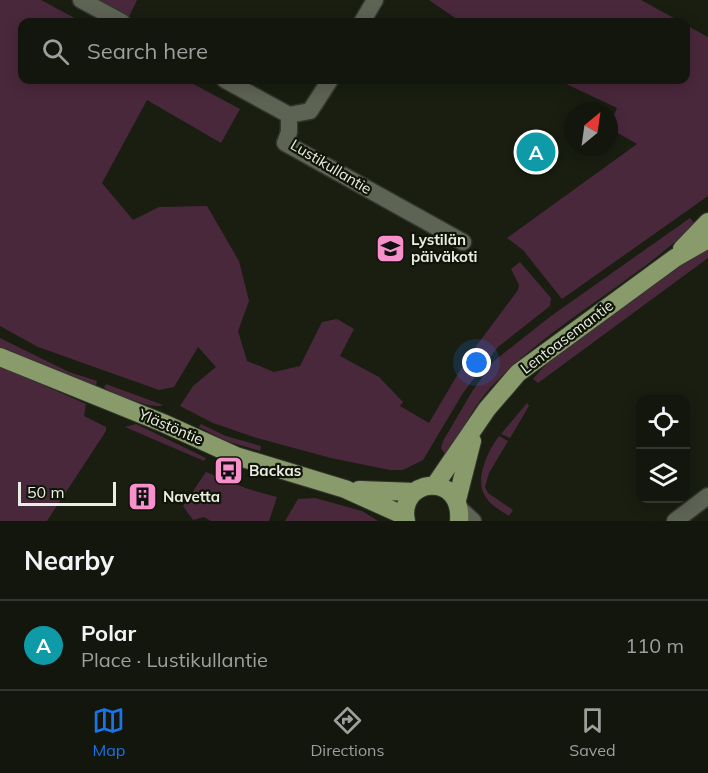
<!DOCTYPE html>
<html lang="en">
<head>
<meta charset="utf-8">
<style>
	:root { --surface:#13160d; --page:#1c1f16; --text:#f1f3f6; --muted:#9d9f9d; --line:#32352e; --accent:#1a73e8 }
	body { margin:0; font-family:Mulish,sans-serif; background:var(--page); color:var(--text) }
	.controls { position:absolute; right:18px; bottom:18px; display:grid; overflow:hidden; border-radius:12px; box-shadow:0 3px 15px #0003 }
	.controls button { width:54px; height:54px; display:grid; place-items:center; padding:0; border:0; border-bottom:2px solid var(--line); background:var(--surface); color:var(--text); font:30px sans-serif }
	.compass { position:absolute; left:564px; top:102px; width:54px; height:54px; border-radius:50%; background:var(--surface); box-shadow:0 3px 15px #0003; rotate:29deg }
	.scale { position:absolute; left:18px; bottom:15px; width:98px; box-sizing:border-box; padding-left:6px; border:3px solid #e9ede4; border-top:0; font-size:16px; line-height:21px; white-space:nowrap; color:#e9ede4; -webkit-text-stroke:4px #101508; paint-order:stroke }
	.you { position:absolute; left:477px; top:363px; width:21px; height:21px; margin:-15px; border:4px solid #fff; border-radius:50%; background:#1a73e8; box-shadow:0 0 0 9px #1a73e833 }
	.badge { display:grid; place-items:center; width:39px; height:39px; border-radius:50%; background:var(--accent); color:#fff; font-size:20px; font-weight:700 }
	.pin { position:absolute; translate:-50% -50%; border:3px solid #fff; box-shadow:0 2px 6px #0006 }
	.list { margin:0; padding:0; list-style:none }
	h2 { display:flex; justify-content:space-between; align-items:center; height:78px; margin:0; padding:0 24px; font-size:26px }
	h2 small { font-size:20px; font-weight:400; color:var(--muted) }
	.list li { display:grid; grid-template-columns:39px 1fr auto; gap:18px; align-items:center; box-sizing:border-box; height:90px; padding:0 24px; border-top:2px solid var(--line) }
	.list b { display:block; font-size:22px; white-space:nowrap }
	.list p { margin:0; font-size:20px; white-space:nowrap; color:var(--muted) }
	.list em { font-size:20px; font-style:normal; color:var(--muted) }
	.icon { flex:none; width:33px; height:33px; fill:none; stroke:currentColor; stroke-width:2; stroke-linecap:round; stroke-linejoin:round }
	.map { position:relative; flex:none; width:708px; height:521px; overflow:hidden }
	.search { position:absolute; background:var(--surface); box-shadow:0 3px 15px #0003; left:18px; right:18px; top:18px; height:66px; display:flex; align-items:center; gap:15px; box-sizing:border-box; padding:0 21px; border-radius:12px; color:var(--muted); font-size:22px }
	.sheet { height:168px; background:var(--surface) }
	nav { display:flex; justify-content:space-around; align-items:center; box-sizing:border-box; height:84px; border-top:2px solid var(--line); background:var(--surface); font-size:16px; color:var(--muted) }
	nav a { display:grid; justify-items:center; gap:3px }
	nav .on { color:var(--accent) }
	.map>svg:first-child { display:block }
	.green { fill:#4a283c }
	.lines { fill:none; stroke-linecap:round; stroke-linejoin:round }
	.minor-casing { stroke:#33362e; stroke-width:19 }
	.major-casing { stroke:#33362e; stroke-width:20 }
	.minor { stroke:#5e6454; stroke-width:16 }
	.major { stroke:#8a9b6b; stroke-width:18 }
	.labels { text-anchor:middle; stroke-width:4.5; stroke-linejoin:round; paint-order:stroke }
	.street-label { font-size:15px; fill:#e9ede4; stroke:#101508 }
	.poi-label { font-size:15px; font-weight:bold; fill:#e9ede4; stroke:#101508; text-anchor:start }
</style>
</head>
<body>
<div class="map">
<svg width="708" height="521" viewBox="0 0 708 521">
	<rect width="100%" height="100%" fill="#191e11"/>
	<path class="green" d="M0 0H41L82 22H22V80H186L240 109 221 143 147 100 102 183 133 220 159 207 207 206 239 261 249 301 238 331 247 361 274 372 300 366 322 322 337 319 354 329 340 356 379 377 403 402 400 406 429 423 468 357 518 290 519 285 511 269 520 262 551 298 550 306 498 347 463 393 423 460 403 470H390L331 458 257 438 213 423 180 406 193 386 216 367 198 347 174 387 159 390 38 347 0 326Z
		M99 0H137L129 17Z
		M429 0H641L681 22H461Z
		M686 25 708 37V196L562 299 523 250 507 238 637 144 609 128 617 108 558 80H686Z
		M690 218 695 224C632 284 549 325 491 387 473 407 460 433 447 457L441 448 443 441 473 390 494 361 551 316Z
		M708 244V258L538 383 533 379 549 361Z
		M0 338 69 372 94 380 97 381 96 386 0 348Z
		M0 366 86 404 84 416 106 427V431L47 521H0Z
		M106 384 163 405C153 410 116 394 104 388Z
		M527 403 529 406 510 438 501 434Z
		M136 424 206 458 204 461 125 427Z
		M201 424 226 436 261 446 260 451 226 441 199 427Z
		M499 436 508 441 489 473 485 487 488 493 513 510 509 516C499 510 489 504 484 494 475 478 489 449 499 436Z
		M206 472 248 489 277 497 269 521H211L204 517 193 520 183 506Z
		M315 498 362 511 378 521H285L298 499Z"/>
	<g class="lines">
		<defs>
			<path id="minor" d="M81 0 122 22
				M362 22 375 0
				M225 80 289 115 310 111 330 80
				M289 115V132L285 143 463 242
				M460 509 473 521
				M675 521 708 496"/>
			<path id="major" d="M682 249 708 222
				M0 357 163 423 236 456 345 489 405 516
				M435 485 487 409 518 373 675 258 708 239
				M359 490 415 492
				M457 500 472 441
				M406 521C397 478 463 470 459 521"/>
		</defs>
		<use href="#minor" class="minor-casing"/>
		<use href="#major" class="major-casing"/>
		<use href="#minor" class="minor"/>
		<use href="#major" class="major"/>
	</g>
	<defs>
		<symbol id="school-square" viewBox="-11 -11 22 22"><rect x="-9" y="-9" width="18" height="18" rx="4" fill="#f890cc" stroke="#101508"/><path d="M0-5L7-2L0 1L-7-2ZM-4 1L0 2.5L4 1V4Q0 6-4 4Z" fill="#111"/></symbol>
		<symbol id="bus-square" viewBox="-11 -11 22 22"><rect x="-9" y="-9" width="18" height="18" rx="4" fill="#f890cc" stroke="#101508"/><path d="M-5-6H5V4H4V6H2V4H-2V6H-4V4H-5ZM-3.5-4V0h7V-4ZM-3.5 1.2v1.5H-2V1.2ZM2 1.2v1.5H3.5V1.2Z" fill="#111"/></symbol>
		<symbol id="building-square" viewBox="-11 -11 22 22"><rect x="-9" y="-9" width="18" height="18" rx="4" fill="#f890cc" stroke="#101508"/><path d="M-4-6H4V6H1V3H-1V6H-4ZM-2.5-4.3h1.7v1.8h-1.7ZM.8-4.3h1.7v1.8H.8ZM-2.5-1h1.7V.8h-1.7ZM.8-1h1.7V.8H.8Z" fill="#111"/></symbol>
	</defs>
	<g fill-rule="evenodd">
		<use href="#school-square" x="374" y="232" width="33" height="33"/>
		<use href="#bus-square" x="212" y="454" width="33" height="33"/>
		<use href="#building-square" x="126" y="480" width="33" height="33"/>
	</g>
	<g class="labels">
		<g class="street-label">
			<text transform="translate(331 167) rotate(31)" y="5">Lustikullantie</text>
			<text transform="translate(567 337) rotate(-37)" y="5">Lentoasemantie</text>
			<text transform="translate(171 427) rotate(23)" y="5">Ylästöntie</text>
		</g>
		<g class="poi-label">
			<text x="411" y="245">Lystilän<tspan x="411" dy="17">päiväkoti</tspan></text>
			<text x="249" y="476">Backas</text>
			<text x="163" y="502">Navetta</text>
		</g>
	</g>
</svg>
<div class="controls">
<button><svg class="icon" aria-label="locate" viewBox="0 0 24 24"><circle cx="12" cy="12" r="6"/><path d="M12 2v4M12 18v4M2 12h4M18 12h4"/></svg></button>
<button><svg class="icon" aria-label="layers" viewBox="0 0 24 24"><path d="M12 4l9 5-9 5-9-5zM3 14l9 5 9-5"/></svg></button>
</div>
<svg class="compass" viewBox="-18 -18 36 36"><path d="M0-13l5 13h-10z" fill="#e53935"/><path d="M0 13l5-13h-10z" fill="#9d9f9d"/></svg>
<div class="scale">50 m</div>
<div class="you"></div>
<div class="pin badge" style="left:536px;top:152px;background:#0f9aa8">A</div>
<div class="search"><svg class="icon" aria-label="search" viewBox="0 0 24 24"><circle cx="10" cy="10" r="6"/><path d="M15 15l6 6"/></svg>Search here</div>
</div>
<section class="sheet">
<h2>Nearby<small></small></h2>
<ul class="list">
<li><span class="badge" style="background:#0f9aa8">A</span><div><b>Polar</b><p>Place · Lustikullantie</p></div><em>110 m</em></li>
</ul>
</section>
<nav>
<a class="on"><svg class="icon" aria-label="map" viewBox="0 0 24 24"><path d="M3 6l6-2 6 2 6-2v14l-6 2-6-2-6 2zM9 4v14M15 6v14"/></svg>Map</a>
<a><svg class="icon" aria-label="directions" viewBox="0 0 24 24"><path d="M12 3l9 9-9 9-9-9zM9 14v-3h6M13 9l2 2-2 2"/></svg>Directions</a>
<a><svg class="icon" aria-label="saved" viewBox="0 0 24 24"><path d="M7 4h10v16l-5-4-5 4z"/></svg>Saved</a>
</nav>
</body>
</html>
